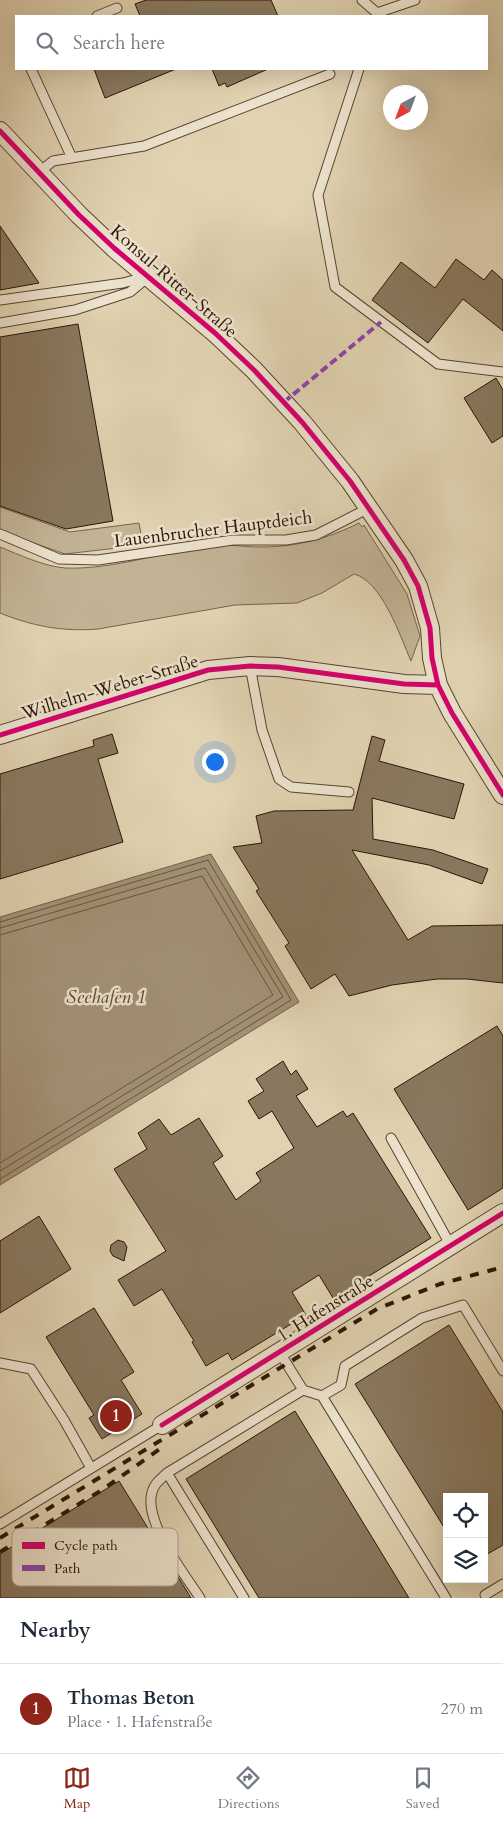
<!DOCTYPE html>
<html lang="en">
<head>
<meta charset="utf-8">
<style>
	:root { --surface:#fff; --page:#f2f2f3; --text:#1f2937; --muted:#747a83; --line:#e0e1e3; --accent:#8f2418 }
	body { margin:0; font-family:Cardo,serif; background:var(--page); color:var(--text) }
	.controls { position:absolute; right:15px; bottom:15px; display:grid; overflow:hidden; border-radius:0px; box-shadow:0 5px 20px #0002 }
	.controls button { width:45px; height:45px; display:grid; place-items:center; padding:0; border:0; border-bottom:1px solid var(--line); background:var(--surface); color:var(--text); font:25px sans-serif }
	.compass { position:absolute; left:383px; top:85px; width:45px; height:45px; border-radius:50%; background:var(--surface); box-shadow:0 5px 20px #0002; rotate:221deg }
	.you { position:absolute; left:214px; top:761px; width:18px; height:18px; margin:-12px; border:4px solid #fff; border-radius:50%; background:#1a73e8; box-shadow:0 0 0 8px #1a73e833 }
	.badge { display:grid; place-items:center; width:32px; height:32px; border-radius:50%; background:var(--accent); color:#fff; font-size:16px; font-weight:700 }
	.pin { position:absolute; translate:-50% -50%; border:2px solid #fff; box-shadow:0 1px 5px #0006 }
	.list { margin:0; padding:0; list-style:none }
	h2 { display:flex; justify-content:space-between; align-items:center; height:65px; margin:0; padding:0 20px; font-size:21px }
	h2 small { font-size:16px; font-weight:400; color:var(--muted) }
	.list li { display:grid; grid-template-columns:32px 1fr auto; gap:15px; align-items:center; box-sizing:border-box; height:90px; padding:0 20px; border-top:1px solid var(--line) }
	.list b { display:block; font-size:19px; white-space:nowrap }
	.list p { margin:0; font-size:16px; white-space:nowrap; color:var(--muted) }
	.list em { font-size:16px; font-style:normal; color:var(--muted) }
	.icon { flex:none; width:28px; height:28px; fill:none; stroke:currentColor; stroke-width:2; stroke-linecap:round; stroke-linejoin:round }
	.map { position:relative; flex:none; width:503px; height:1598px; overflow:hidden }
	.search { position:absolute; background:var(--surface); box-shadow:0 5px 20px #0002; left:15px; right:15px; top:15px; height:55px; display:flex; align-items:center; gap:12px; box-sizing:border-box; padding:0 18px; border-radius:0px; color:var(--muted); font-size:19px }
	.sheet { height:155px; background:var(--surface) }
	nav { display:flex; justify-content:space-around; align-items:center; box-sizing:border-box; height:70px; border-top:1px solid var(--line); background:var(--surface); font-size:14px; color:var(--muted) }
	nav a { display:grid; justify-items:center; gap:2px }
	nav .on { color:var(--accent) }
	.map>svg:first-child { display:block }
	.green { fill:#c2b395; stroke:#76644d }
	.water { fill:#a39277; stroke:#736049 }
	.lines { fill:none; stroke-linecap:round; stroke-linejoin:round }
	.shore { stroke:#66543e; stroke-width:1 }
	.building { fill:#89785f; stroke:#2a1505 }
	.lane-casing { stroke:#584430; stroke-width:11 }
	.street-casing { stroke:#584430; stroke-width:20 }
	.lane { stroke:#ece2cd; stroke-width:9 }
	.street { stroke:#ece2cd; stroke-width:18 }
	.rail { stroke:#2a1505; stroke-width:4; stroke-dasharray:9 9; stroke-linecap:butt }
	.quiet { stroke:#8e44ad; stroke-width:4; stroke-dasharray:8 4; stroke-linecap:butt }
	.cycleway-casing { stroke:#ece2cd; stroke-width:8 }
	.cycleway { stroke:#d6006c; stroke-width:5 }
	.labels { text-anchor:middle; stroke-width:5; stroke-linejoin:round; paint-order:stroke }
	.street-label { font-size:18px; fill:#2a1505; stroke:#ece2cd }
	.water-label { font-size:19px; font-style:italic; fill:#5a4733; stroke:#ece2cd }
	.key { fill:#ece2cd; stroke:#b2a491; stroke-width:1 }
	.key-label { font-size:14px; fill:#2a1505 }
</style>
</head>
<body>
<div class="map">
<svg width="503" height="1598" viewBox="0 0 503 1598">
	<rect width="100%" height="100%" fill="#e1d3b2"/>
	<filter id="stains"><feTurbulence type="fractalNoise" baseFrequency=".004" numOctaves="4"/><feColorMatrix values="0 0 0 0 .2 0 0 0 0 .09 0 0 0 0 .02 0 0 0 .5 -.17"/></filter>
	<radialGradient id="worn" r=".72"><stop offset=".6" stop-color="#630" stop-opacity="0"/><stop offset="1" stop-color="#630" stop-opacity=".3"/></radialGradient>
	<path class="green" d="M0 507 70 532 139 523 143 545 65 554 0 531Z
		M359 523 362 527 364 525 407 594 420 636 411 661C400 636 382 581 354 574L322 593 297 603 235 605 98 629C63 632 32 626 0 613V547C20 555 43 566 65 568 116 570 165 550 215 546 230 544 245 547 260 547 296 547 327 539 359 523Z"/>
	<path class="water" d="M211 854 299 1002 0 1185V917Z"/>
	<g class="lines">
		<path class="shore" d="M0 922 208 860 291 1000 0 1179
			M0 928 205 868 283 997 0 1171
			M0 935 202 876 273 995 0 1163"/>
	</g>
	<path class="building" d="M146 0H271L278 16H140L135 4Z
		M94 69H176L105 98Z
		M212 69H268L227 87 225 83 219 86Z
		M0 226 39 283 0 290Z
		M456 259 484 280 492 270 503 280V331L463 299 428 343 372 300 401 262 435 288Z
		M78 324 113 521 66 529 0 506V337Z
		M496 378 503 390V436L492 443 464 398Z
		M112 734 118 753 98 759 123 842 0 879V774L94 746 93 740Z
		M372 736 385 740 379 761 464 784 454 819 372 798 373 839 433 850 488 869 482 884 429 865 352 850 408 940 432 926 503 925V983L467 979H437L392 985 349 996 335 974 311 989 285 946 289 943 256 891 259 889 233 847 262 843 256 816 274 811 353 810Z
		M497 1026 503 1036V1188L468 1210 394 1089Z
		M283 1061 291 1075 296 1070 308 1089 296 1096 317 1127 343 1111 347 1117 353 1113 431 1238 333 1298 319 1275 292 1292 306 1315 232 1360 228 1353 206 1366 192 1342 194 1341 162 1289 134 1306 118 1280 166 1251 114 1169 147 1149 138 1133 159 1119 171 1135 199 1118 223 1156 213 1163 236 1200 261 1181 256 1173 294 1148 272 1111 259 1119 248 1101 264 1091 256 1079Z
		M39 1216 71 1269 0 1313V1241Z
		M118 1240 124 1242 127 1247 124 1261 113 1256 110 1251 111 1245Z
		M94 1308 134 1372 121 1380 142 1414 102 1439 89 1418 94 1415 46 1337Z
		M449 1325 503 1412V1545L484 1556V1497H447V1532L355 1384Z
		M295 1411 409 1598H259L186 1479Z
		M119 1481 191 1598H0V1554Z"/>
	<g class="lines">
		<defs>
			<path id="lane" d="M362 0 377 13 415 0
				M97 16 117 8
				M31 69 72 158
				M359 69 318 195 335 287 438 364 503 372
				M38 173 53 161 144 146 330 74
				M0 300 123 283 145 277
				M0 323 75 310 130 292 148 277
				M0 534 59 559 98 560 233 540H286L316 535 369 508
				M250 666 262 730 279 779 291 787 349 792
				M391 1138 451 1246
				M280 1353 303 1390 322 1396 446 1598
				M0 1363 31 1369 64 1420 91 1468
				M322 1396 341 1385 345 1366 422 1318 463 1305 503 1371
				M167 1473C164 1476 159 1480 156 1484 135 1512 184 1573 200 1598
				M0 1524 162 1425
				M485 1595 503 1584
				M244 1598 167 1473 303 1390"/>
			<path id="street" d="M0 131 79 215 114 248 215 333 254 370 302 422 350 481 404 560 418 586 430 628 432 658 438 685 452 713 503 795
				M0 735 208 670 250 666 278 667 404 684 438 685
				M162 1425 503 1213"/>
		</defs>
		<use href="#lane" class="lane-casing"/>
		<use href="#street" class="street-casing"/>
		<use href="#lane" class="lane"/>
		<use href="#street" class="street"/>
		<path class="rail" d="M0 1538 377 1309 440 1284 503 1267
			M0 1552 102 1490 164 1446"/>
		<path class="quiet" d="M284 402 381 322"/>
		<defs>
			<path id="cycleway" d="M0 131 79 215 114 248 215 333 254 370 302 422 350 481 404 560 418 586 430 628 432 658 438 685 452 713 503 795
				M0 735 208 670 250 666 278 667 404 684 438 685
				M162 1425 503 1213"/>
		</defs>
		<use href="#cycleway" class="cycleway-casing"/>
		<use href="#cycleway" class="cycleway"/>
	</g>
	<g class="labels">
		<g class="street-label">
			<text transform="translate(174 281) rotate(41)" y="6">Konsul-Ritter-Straße</text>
			<text transform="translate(213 529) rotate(-7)" y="6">Lauenbrucher Hauptdeich</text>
			<text transform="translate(110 687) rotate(-17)" y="6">Wilhelm-Weber-Straße</text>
			<text transform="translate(325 1308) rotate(-32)" y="6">1. Hafenstraße</text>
		</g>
		<g class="water-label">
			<text x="106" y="1003">Seehafen 1</text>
		</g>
	</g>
	<rect x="12" y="1528" width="166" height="58" rx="8" class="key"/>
	<rect x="22" y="1542" width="23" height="7" fill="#d6006c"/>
	<rect x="22" y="1565" width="23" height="6" fill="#8e44ad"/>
	<g class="key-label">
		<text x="54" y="1550">Cycle path</text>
		<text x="54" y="1573">Path</text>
	</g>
	<rect width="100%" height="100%" filter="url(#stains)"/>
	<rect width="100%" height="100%" fill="url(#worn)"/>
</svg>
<div class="controls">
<button><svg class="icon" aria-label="locate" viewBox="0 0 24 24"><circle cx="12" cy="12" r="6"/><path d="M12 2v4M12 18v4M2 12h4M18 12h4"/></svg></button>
<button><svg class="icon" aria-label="layers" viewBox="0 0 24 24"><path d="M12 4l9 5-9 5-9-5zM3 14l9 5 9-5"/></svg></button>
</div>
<svg class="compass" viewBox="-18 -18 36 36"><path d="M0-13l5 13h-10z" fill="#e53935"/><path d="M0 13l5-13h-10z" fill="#747a83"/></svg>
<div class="you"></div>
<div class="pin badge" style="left:116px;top:1416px">1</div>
<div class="search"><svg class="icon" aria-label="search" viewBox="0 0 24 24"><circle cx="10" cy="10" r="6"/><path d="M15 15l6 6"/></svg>Search here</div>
</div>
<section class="sheet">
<h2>Nearby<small></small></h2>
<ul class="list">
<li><span class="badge">1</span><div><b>Thomas Beton</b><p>Place · 1. Hafenstraße</p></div><em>270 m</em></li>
</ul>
</section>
<nav>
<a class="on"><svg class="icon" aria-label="map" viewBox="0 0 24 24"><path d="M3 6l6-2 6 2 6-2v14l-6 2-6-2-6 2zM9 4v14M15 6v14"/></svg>Map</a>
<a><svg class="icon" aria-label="directions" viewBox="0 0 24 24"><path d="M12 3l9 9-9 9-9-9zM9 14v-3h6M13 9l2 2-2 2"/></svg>Directions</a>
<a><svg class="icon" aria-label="saved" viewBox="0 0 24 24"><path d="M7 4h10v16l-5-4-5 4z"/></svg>Saved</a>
</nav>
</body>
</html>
